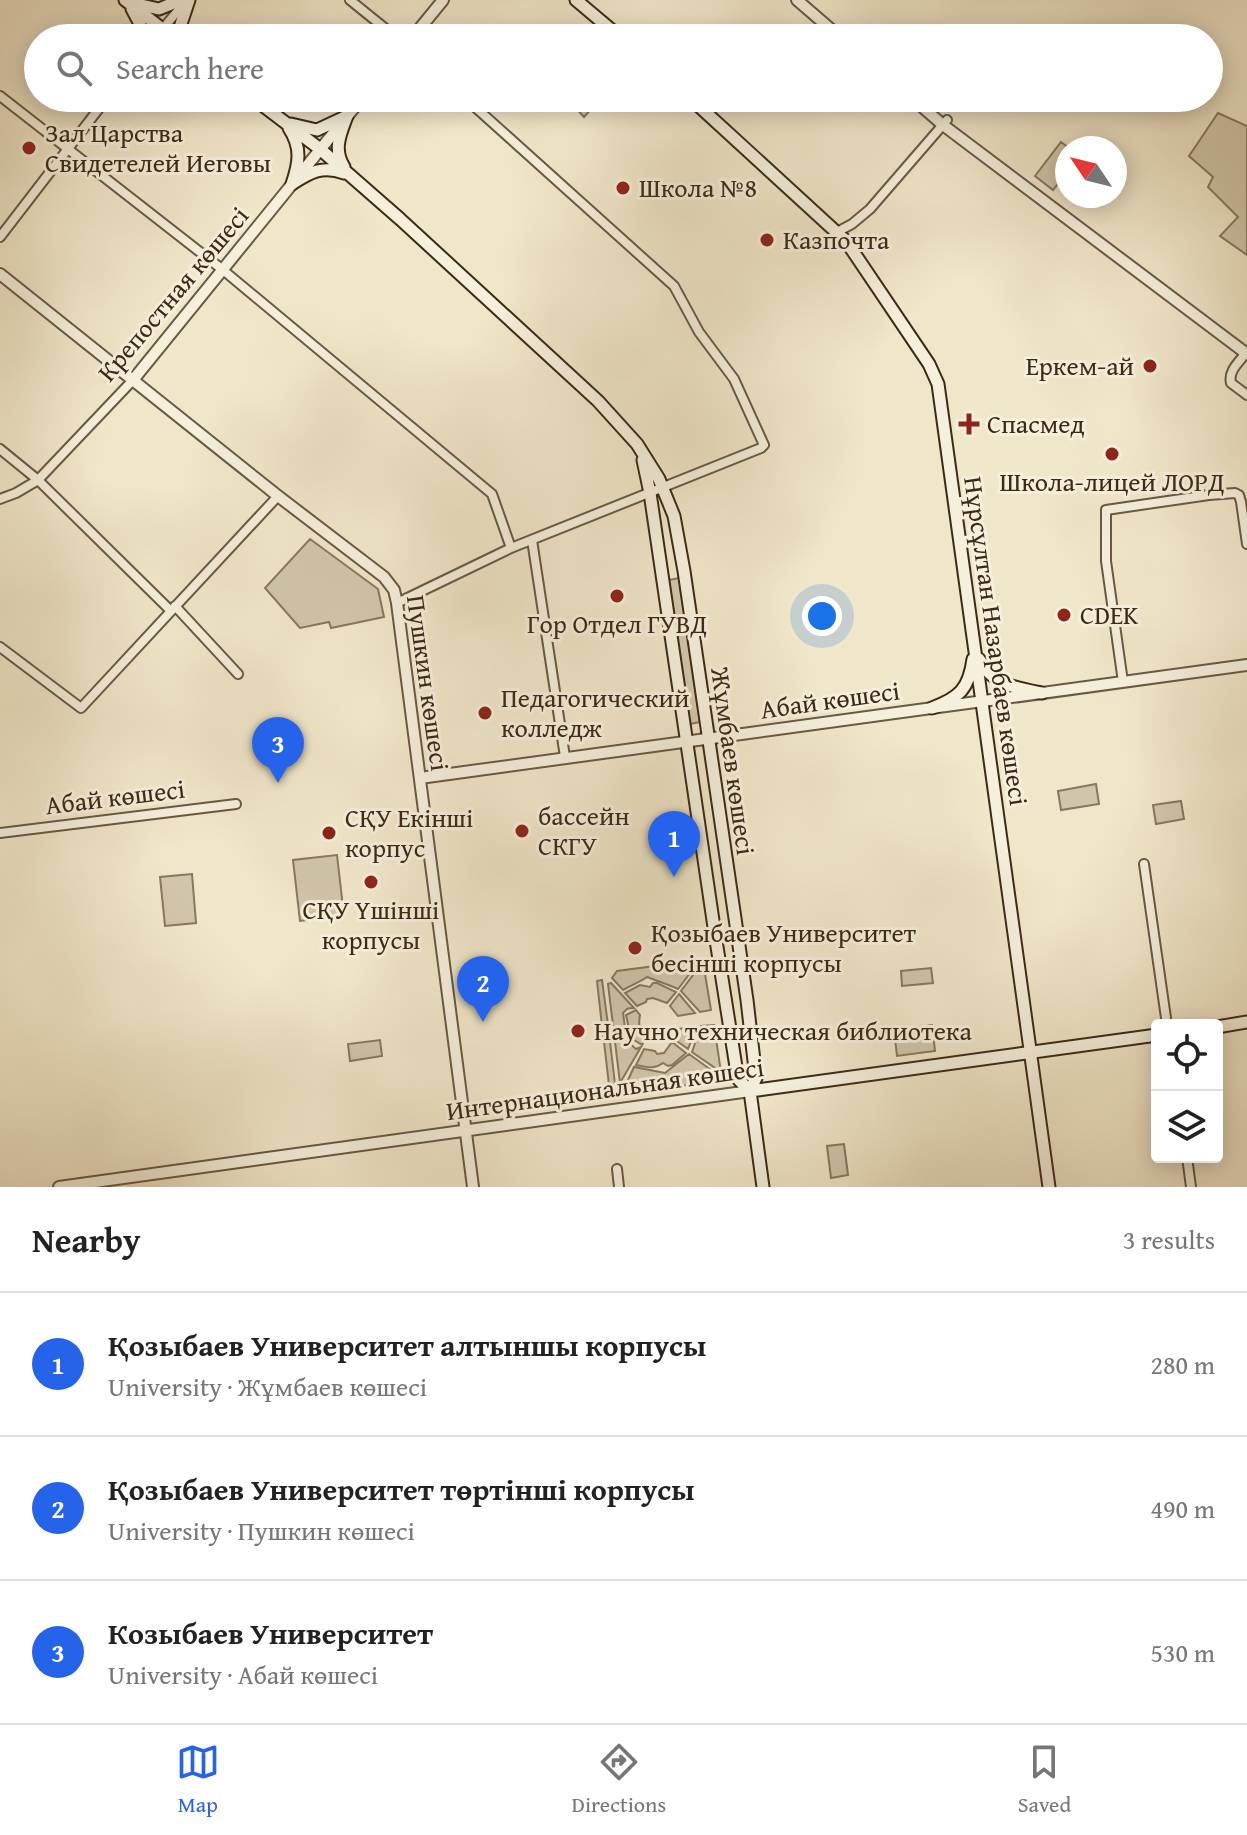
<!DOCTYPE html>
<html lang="en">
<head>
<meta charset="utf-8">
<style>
	:root { --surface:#fff; --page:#f2f2f2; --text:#222; --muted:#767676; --line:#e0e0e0; --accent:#2563eb }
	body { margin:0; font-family:"Gentium Book Plus",serif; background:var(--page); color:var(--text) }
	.controls { position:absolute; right:24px; bottom:24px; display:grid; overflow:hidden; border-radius:8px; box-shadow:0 4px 20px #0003 }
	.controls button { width:72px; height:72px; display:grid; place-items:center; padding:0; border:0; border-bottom:2px solid var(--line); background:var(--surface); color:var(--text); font:40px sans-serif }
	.compass { position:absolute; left:1055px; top:136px; width:72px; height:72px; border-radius:50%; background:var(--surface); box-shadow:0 4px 20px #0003; rotate:305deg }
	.you { position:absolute; left:822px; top:616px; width:28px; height:28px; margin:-20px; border:6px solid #fff; border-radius:50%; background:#1a73e8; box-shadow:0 0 0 12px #1a73e833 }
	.badge { display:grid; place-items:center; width:52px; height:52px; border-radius:50%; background:var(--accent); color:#fff; font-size:26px; font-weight:700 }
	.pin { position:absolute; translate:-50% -66px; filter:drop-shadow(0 2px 4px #0008) }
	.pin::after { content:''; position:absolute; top:42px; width:28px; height:24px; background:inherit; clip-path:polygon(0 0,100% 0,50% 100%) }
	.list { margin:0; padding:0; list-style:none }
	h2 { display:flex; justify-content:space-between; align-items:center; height:104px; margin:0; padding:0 32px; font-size:34px }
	h2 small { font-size:26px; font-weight:400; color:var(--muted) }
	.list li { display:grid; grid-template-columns:52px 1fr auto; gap:24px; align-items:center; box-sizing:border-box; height:144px; padding:0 32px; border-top:2px solid var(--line) }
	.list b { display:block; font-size:30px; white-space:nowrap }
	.list p { margin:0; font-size:26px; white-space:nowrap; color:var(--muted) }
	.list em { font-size:26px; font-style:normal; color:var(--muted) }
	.icon { flex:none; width:44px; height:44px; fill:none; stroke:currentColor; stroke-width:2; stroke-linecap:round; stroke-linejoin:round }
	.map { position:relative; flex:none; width:1247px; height:1187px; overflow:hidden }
	.search { position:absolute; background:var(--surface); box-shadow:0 4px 20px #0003; left:24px; right:24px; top:24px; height:88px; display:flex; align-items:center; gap:20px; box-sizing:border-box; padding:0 28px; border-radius:44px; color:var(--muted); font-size:30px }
	.sheet { height:536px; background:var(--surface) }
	nav { display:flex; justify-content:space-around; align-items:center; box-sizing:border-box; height:112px; border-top:2px solid var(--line); background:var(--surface); font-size:22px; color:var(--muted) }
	nav a { display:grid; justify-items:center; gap:4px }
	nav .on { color:var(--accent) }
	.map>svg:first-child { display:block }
	.green { fill:#d1c6ab; stroke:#867860; stroke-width:2 }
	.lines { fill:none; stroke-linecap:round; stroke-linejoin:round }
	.minor-casing { stroke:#695943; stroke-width:12 }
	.tertiary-casing { stroke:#695943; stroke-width:14 }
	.secondary-casing { stroke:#3c2a16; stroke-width:15 }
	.minor { stroke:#f5efdc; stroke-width:8 }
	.tertiary { stroke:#f5efdc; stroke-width:10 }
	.secondary { stroke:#f5efdc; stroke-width:11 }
	.poi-dot { fill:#8f2418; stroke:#f5efdc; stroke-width:3 }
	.labels { text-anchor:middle; stroke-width:6; stroke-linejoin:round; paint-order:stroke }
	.poi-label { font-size:26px; fill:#3c2a16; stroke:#f5efdc; text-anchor:start }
	.street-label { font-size:26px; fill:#3c2a16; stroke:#f5efdc }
</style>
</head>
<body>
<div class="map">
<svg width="1247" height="1187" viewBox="0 0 1247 1187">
	<rect width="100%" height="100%" fill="#f0e6c9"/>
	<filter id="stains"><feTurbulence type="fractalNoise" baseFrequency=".0025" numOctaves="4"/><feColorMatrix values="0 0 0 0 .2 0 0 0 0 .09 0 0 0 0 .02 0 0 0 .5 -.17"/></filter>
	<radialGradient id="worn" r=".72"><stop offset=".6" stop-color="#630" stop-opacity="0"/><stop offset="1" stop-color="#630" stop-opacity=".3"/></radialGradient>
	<path class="green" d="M578 98H601L584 117 572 104Z
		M1218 113 1247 126V255L1220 236 1238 217 1208 187 1213 177 1189 156Z
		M1061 142 1069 148H1067V172L1053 190 1035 176Z
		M310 539 378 589 384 617 331 628 329 622 300 628 265 588Z
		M679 578 700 722 690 724 669 580Z
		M1096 784 1099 804 1061 810 1058 791Z
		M1181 801 1184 819 1156 824 1153 805Z
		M337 855 344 916 300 921 293 860Z
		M192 874 196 923 165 926 160 877Z
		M700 960 678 989C667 984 657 981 647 977 640 982 631 985 623 990L612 978 617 971Z
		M703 962 711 1010 700 1012 681 991Z
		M931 968 933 983 902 986 901 971Z
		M602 980 608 1025 602 1026 597 981Z
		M611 983 634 1008C625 1009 629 1007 623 1013 625 1026 625 1041 636 1049L641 1047 620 1083 608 984Z
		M653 983H657L676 992 667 1003 653 998 647 999 646 1002 637 1006 625 993 640 985 650 987Z
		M679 994 695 1013 678 1016 670 1006Z
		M636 1010 640 1015C638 1025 639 1032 644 1041L642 1045 631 1038 626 1015Z
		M714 1025 721 1072 692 1052 701 1026Z
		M932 1025 935 1051 897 1056 894 1030Z
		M697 1027 688 1049 674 1039 678 1029Z
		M603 1033H609L615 1084 609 1085Z
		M380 1040 382 1056 350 1061 348 1044Z
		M672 1042 686 1053 672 1065 668 1066 663 1063C653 1070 648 1067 636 1065L644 1049 655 1051 657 1054 664 1053Z
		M689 1054 722 1078V1081L622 1093 634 1067 665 1073Z
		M844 1144 848 1175 831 1178 827 1146Z"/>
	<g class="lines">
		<defs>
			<path id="minor" d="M350 0 397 38
				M155 38 186 1
				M1032 38 1039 31
				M0 96 223 270 492 494 511 548
				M837 232 852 224 870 209 947 120
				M0 237 107 98
				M1246 353C1239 362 1228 371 1231 383L1247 395
				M0 449 38 480 171 611
				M0 499 16 493 38 480 133 380
				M532 540 565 757
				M397 603 511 548 761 448 764 445 734 379 699 332 674 286 465 98
				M175 606 238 674
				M0 647 81 708 278 496
				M1123 682 1106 561V510L1209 495 1235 493 1239 495 1241 502 1247 544
				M0 833 236 804
				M1144 864 1167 1025
				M1187 1157 1191 1187
				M617 1169 619 1187"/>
			<path id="tertiary" d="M797 0 841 38
				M412 38 443 0
				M912 98 943 125 1247 354
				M0 274 278 496 384 577 394 590 397 603 473 1187
				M133 380 362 98
				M420 778 1247 665
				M59 1187 750 1091"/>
			<path id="secondary" d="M125 0 174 38
				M576 0 621 38
				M136 4 159 9 181 0
				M132 9 140 24 141 38
				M182 38 181 24 189 0
				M253 98 320 149 400 219 598 401 637 444 659 479 674 516 684 571 747 1000 756 1078 750 1091 763 1187
				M690 98 846 241 929 364 938 384 1049 1187
				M291 124 317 130 347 116
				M289 128C302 148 299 163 292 184
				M344 167C333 149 340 135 347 116
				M292 184C310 172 323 165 344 173
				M643 460 650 493 715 934 736 1067 739 1080 750 1091
				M979 659C992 685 1016 688 1042 693
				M932 708C959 698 969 689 973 659
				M1217 1027 1247 1022
				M750 1091 1157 1035"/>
		</defs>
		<use href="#minor" class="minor-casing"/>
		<use href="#tertiary" class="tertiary-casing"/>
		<use href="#secondary" class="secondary-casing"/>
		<use href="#minor" class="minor"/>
		<use href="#tertiary" class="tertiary"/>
		<use href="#secondary" class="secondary"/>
	</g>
	<g class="poi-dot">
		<circle cx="29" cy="148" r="8"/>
		<circle cx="623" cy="188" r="8"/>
		<circle cx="767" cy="240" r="8"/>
		<circle cx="1150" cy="366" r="8"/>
		<path d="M965 412h8v8h8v8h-8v8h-8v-8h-8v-8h8z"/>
		<circle cx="1112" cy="454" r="8"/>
		<circle cx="617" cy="596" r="8"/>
		<circle cx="1064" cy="615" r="8"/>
		<circle cx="485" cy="713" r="8"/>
		<circle cx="522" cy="831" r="8"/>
		<circle cx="329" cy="833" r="8"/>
		<circle cx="371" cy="882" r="8"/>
		<circle cx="635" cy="948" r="8"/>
		<circle cx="578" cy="1031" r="8"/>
	</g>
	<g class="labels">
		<g class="poi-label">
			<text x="45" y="142">Зал Царства<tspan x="45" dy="30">Свидетелей Иеговы</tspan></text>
			<text x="639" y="197">Школа №8</text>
			<text x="783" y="249">Казпочта</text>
			<text x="1134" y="375" text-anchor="end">Еркем-ай</text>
			<text x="987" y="433">Спасмед</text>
			<text x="1112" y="491" text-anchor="middle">Школа-лицей ЛОРД</text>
			<text x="1080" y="624">CDEK</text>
			<text x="617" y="633" text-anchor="middle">Гор Отдел ГУВД</text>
			<text x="501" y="707">Педагогический<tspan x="501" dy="30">колледж</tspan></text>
			<text x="538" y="825">бассейн<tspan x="538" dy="30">СКГУ</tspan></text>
			<text x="345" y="827">СҚУ Екінші<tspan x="345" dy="30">корпус</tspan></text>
			<text x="371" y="919" text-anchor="middle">СҚУ Үшінші<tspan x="371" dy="30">корпусы</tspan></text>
			<text x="651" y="942">Қозыбаев Университет<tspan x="651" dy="30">бесінші корпусы</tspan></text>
			<text x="594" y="1040">Научно техническая библиотека</text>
		</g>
		<g class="street-label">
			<text transform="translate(173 294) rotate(-50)" y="9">Крепостная көшесі</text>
			<text transform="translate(996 641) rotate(82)" y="9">Нұрсұлтан Назарбаев көшесі</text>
			<text transform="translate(428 683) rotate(82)" y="9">Пушкин көшесі</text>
			<text transform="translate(830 700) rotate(-8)" y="9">Абай көшесі</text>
			<text transform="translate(733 761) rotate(82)" y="9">Жұмбаев көшесі</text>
			<text transform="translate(115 797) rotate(-7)" y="9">Абай көшесі</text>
			<text transform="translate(605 1089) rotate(-8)" y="9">Интернациональная көшесі</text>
		</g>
	</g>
	<rect width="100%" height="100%" filter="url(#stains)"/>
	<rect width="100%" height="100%" fill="url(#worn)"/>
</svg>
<div class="controls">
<button><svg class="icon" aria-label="locate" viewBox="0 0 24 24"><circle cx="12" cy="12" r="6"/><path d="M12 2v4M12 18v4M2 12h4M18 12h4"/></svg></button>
<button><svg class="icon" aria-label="layers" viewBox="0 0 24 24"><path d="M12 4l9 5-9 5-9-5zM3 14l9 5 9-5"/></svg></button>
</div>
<svg class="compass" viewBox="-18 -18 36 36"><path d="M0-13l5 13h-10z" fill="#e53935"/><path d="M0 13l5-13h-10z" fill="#767676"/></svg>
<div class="you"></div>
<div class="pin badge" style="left:674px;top:877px">1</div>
<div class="pin badge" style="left:483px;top:1022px">2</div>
<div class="pin badge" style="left:278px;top:783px">3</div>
<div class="search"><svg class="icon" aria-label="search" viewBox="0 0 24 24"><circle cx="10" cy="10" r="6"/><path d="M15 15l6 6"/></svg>Search here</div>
</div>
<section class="sheet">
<h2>Nearby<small>3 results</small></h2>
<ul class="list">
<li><span class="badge">1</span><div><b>Қозыбаев Университет алтыншы корпусы</b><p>University · Жұмбаев көшесі</p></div><em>280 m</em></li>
<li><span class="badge">2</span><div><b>Қозыбаев Университет төртінші корпусы</b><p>University · Пушкин көшесі</p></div><em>490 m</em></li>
<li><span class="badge">3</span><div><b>Козыбаев Университет</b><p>University · Абай көшесі</p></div><em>530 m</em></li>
</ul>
</section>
<nav>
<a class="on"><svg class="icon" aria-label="map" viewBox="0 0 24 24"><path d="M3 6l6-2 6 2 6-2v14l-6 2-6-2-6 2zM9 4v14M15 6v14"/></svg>Map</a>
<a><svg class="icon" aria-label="directions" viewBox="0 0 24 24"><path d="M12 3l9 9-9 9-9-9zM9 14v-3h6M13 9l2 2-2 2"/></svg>Directions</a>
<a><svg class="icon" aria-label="saved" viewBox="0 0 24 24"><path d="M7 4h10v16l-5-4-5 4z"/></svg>Saved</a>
</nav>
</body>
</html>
